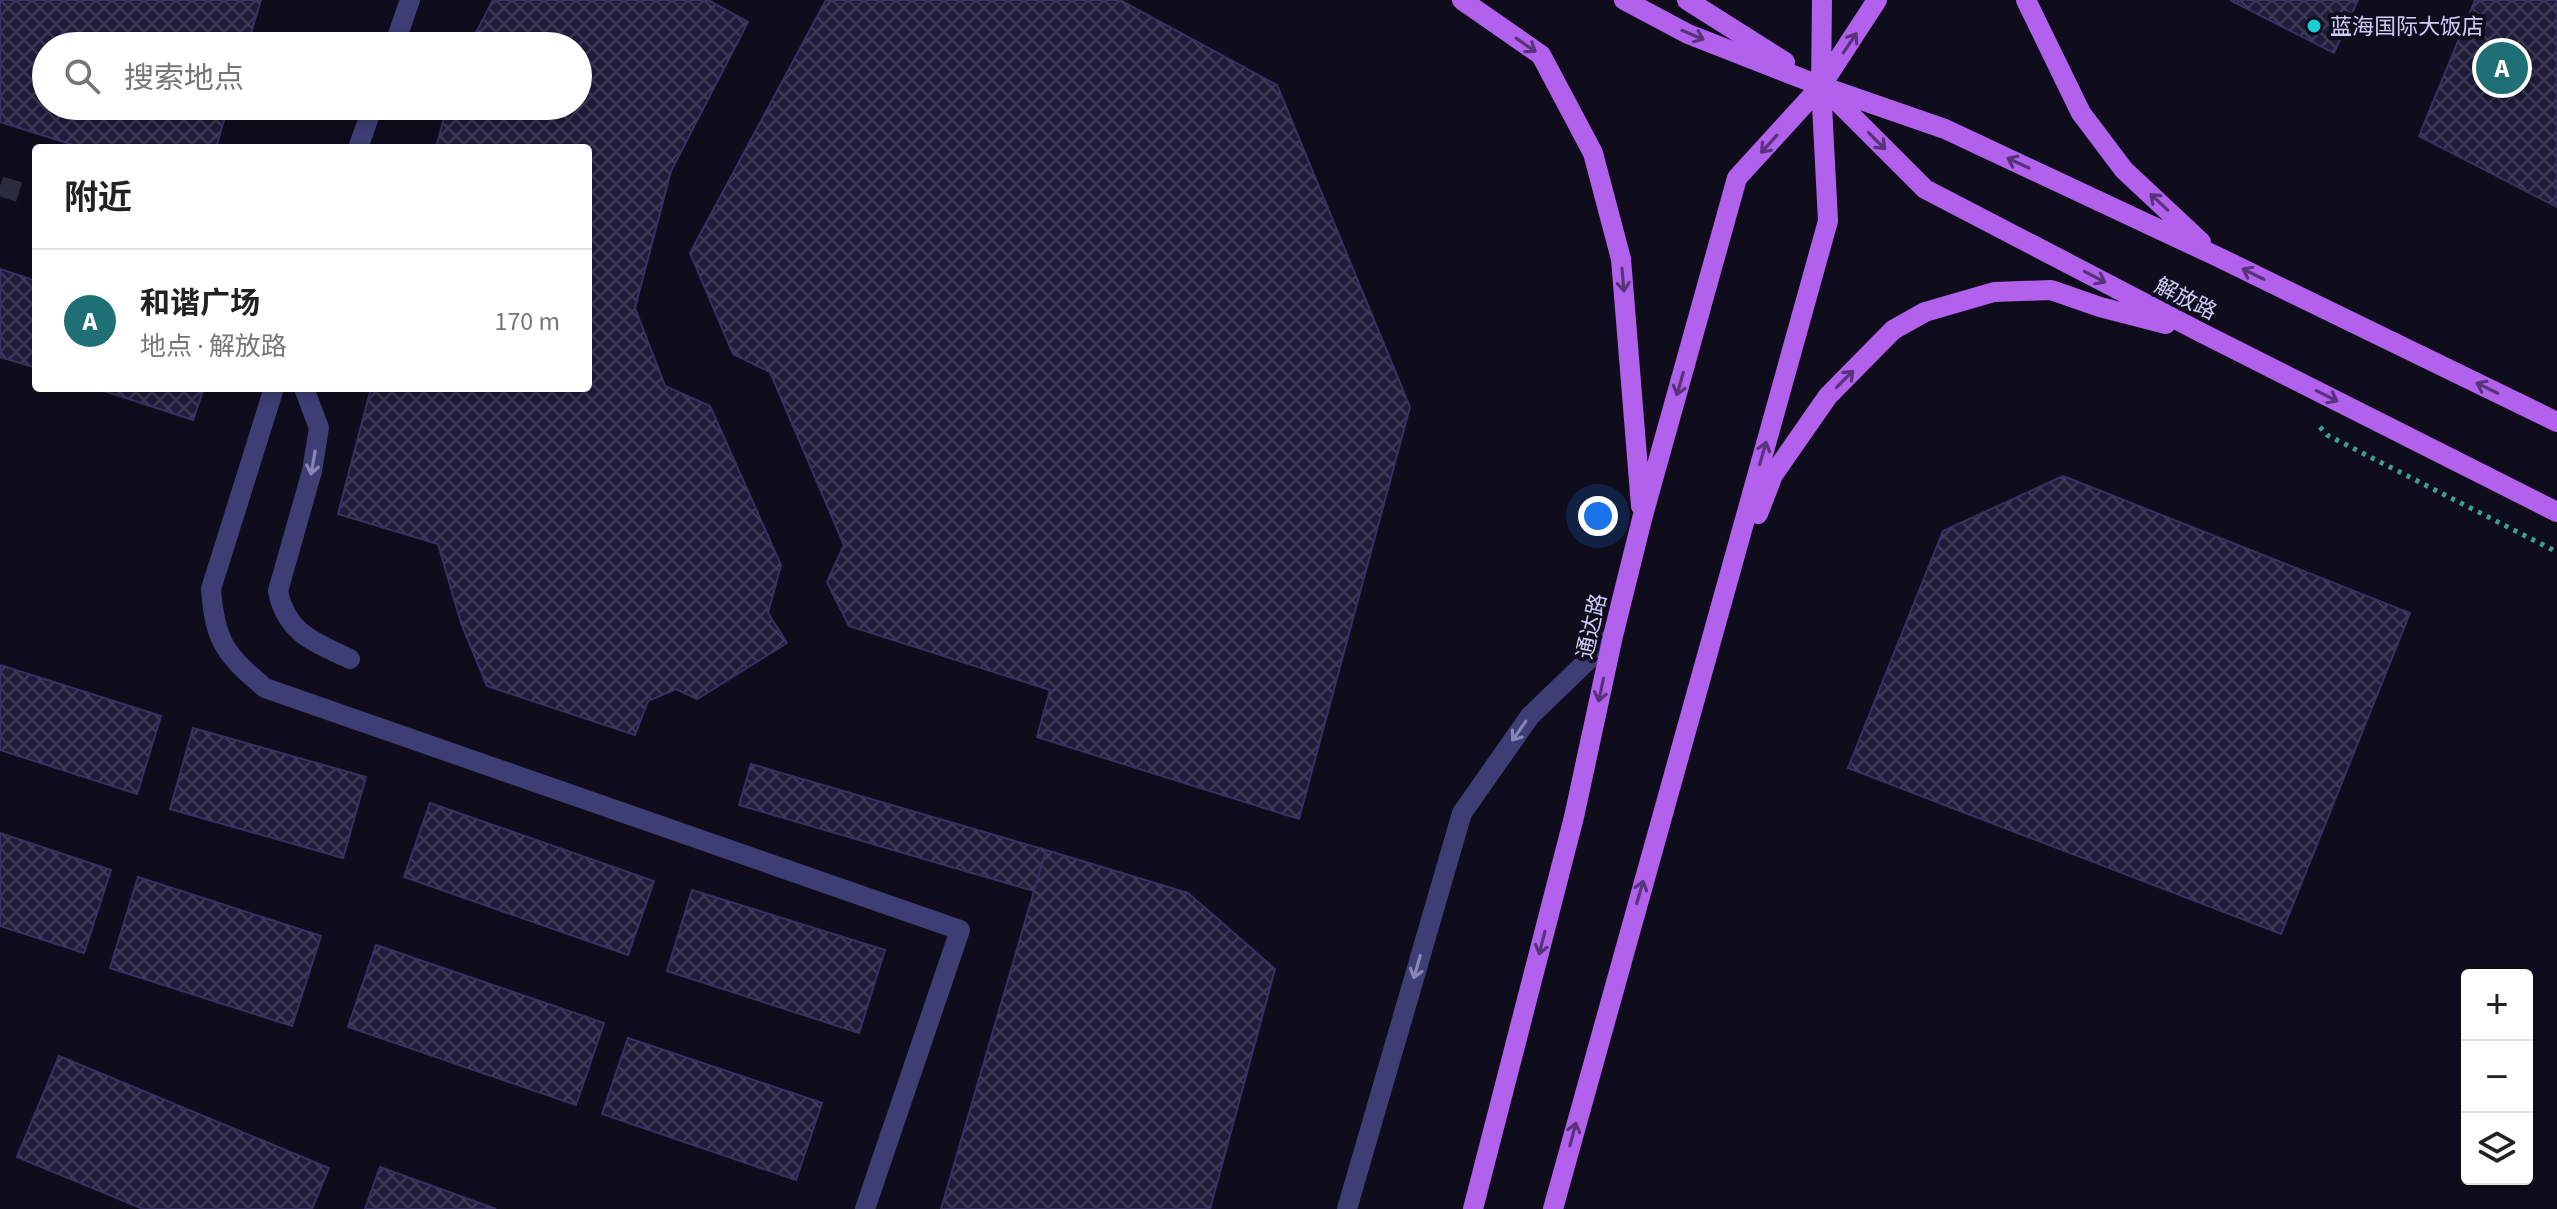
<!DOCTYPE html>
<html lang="zh">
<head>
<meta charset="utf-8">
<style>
	:root { --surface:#fff; --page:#f6f6f6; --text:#222; --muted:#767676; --line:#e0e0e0; --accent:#1e7075 }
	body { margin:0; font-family:"Source Sans 3","Noto Sans SC",sans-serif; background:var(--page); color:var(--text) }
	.controls { position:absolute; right:24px; bottom:24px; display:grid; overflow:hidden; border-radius:8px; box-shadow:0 4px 12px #0003 }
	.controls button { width:72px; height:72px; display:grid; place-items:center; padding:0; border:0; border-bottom:2px solid var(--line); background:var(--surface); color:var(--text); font:40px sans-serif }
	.you { position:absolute; left:1598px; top:516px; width:28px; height:28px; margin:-20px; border:6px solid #fff; border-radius:50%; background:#1a73e8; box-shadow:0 0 0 12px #1a73e833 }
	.badge { display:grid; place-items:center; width:52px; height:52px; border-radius:50%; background:var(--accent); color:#fff; font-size:26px; font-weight:700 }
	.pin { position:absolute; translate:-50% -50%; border:4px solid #fff; box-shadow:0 2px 8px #0006 }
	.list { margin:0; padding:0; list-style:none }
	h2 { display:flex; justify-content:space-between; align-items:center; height:104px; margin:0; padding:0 32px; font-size:34px }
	h2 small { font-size:26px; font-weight:400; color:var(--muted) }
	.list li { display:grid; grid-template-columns:52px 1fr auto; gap:24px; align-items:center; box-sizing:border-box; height:144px; padding:0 32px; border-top:2px solid var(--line) }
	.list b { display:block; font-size:30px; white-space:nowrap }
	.list p { margin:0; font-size:26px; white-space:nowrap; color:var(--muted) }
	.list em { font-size:26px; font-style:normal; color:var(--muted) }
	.icon { flex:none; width:44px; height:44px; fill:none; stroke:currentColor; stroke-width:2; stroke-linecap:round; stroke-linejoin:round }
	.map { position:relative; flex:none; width:2557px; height:1209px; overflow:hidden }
	.search { position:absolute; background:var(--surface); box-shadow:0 4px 12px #0003; left:32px; top:32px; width:560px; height:88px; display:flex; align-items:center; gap:20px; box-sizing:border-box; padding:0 28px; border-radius:44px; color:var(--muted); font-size:30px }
	.panel { position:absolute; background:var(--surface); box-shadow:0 4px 12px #0003; left:32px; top:144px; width:560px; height:248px; border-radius:8px }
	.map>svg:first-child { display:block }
	.building { fill:url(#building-cross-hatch); stroke:#383064; stroke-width:2 }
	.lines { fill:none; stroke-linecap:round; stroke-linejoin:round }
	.minor-tunnel { stroke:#2c2a3d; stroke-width:20; stroke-dasharray:20 10; stroke-linecap:butt }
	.path { stroke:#3aa196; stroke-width:5; stroke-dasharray:4 6; stroke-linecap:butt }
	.minor { stroke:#3e3e75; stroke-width:20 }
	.major { stroke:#b261ed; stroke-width:20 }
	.oneway { stroke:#58337a }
	.oneway2 { stroke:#8786b7 }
	.poi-dot { fill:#19d0da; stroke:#0f0d1c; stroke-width:3 }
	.labels { text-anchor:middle; stroke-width:8; stroke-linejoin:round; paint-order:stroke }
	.poi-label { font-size:22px; fill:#d0cef9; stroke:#0f0d1c; text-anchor:start }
	.street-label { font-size:22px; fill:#d0cef9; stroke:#0f0d1c }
</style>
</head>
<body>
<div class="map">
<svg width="2557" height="1209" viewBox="0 0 2557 1209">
	<defs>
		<pattern id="building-cross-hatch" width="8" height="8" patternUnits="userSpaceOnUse" patternTransform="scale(2)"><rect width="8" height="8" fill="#201c3a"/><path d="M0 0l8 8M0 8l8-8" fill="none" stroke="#3f3c57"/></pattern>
	</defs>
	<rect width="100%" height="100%" fill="#0f0d1c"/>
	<path class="building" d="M0 0H261L247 46H46V106H228L216 148H83L0 122Z
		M493 0H708L748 22 671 171 635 308 665 386 710 406 781 565 768 613 787 643 697 699 676 689 648 701 635 735 487 686 461 623 438 544 338 514 371 388H588V148H436L447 106H578V46H469Z
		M826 0H1120L1277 85 1410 407 1299 819 1037 737 1050 690 849 626 827 582 844 545 770 372 733 354 690 253Z
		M2230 0H2358L2334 53Z
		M2475 0H2557V207L2419 136Z
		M0 269 36 281V368L0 357Z
		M95 388H204L193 420Z
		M2063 476 2410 613 2281 934 1848 768 1943 531Z
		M0 665 161 716 137 794 0 750Z
		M193 728 366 777 343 858 170 809Z
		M751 764 1046 850 1034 891 739 805Z
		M430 803 654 881 628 955 404 877Z
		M0 833 111 870 84 953 0 926Z
		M1046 850 1188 893 1275 969 1210 1209H941Z
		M138 877 321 936 292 1026 110 968Z
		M692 890 885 950 859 1033 667 971Z
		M376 945 604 1023 576 1105 348 1027Z
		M628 1038 822 1103 796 1180 602 1114Z
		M59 1056 329 1168 312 1209H143L17 1157Z
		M380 1167 496 1209H365Z"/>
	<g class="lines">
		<path class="minor-tunnel" d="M0 186 28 195"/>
		<path class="path" d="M2320 427 2327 435 2557 552"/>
		<path class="minor" d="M394 46 410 0
			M358 148 373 106
			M274 388 211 589C215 642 225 654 265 688L960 930 865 1209
			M304 388 319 428 312 471 278 591C286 633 314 642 350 659
			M1347 1209 1462 813 1530 716 1613 636"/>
		<path class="major" d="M1462 0 1541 55 1593 153 1621 259 1641 506
			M1624 0 1688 34 1821 86 1945 129 2216 256 2557 422
			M1687 0 1785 62
			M2026 0 2081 113 2124 170 2201 242
			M1825 89 1925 189 2200 332 2557 512
			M1758 514 1773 475 1828 396 1893 330 1925 312 1994 292 2051 290 2100 307 2166 324
			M1473 1209 1574 817 1613 636 1642 519 1737 178 1821 86 1877 0
			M1553 1209 1828 221 1821 86 1822 0"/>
	</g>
	<defs><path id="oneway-shaft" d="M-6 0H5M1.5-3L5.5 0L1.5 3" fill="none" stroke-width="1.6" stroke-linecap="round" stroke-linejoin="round" transform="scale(2)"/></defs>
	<g class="oneway">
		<use href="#oneway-shaft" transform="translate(1693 35) rotate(23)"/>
		<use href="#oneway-shaft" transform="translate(1850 43) rotate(-56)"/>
		<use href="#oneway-shaft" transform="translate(1526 45) rotate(35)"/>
		<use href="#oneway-shaft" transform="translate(1877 141) rotate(45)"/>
		<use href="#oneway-shaft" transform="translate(1769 144) rotate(132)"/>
		<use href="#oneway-shaft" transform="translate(2018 163) rotate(-155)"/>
		<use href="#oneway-shaft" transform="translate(2159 202) rotate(-137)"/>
		<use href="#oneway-shaft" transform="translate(2253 274) rotate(-154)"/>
		<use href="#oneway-shaft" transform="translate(2095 277) rotate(28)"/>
		<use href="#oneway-shaft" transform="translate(1623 280) rotate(85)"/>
		<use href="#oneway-shaft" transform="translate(1845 379) rotate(-45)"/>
		<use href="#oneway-shaft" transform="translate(1680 384) rotate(106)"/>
		<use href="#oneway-shaft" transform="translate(2487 388) rotate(-154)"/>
		<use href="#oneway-shaft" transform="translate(2327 396) rotate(27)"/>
		<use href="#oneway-shaft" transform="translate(1763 453) rotate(-74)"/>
		<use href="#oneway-shaft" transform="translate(1601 690) rotate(102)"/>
		<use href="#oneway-shaft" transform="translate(1640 892) rotate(-74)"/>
		<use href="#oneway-shaft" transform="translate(1542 943) rotate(104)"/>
		<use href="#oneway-shaft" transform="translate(1573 1134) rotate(-75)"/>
	</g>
	<g class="oneway2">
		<use href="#oneway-shaft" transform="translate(313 463) rotate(100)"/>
		<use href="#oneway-shaft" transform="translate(1519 731) rotate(125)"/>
		<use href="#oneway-shaft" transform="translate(1417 967) rotate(106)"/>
	</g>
	<circle class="poi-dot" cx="2314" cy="26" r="8"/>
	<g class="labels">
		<g class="poi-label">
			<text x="2330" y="34">蓝海国际大饭店</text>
		</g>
		<g class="street-label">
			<text transform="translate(2186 298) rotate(27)" y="8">解放路</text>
			<text transform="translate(1591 626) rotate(-77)" y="8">通达路</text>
		</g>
	</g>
</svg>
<div class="controls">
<button>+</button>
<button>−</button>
<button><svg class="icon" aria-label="layers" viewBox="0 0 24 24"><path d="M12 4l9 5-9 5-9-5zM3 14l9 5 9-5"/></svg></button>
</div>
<div class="you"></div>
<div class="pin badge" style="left:2502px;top:68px">A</div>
<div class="search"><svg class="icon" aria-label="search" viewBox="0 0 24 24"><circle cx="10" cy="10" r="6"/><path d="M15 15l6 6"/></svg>搜索地点</div>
<section class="panel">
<h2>附近<small></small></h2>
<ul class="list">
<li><span class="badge">A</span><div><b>和谐广场</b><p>地点 · 解放路</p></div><em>170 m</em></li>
</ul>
</section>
</div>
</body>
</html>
